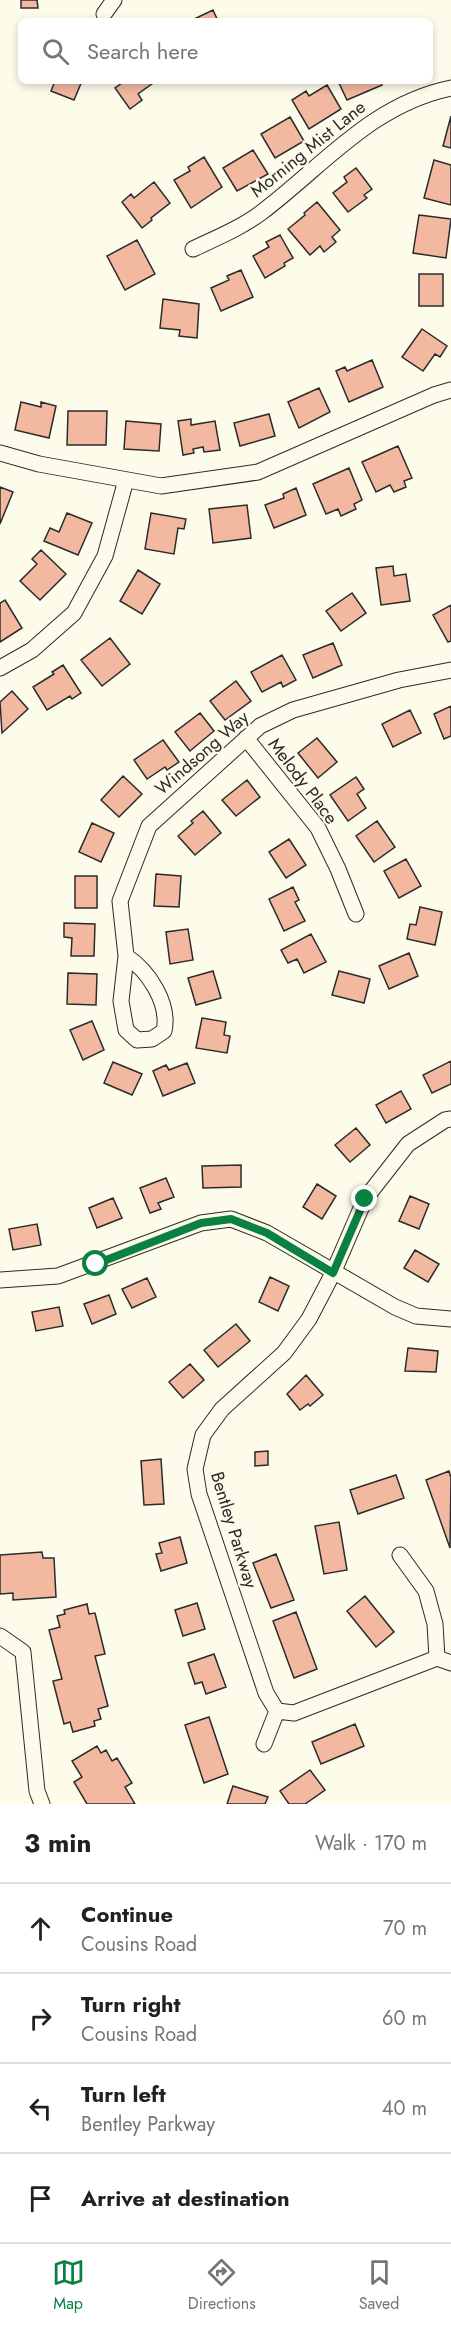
<!DOCTYPE html>
<html lang="en">
<head>
<meta charset="utf-8">
<style>
	:root { --surface:#fff; --page:#f2f2f2; --text:#202124; --muted:#757577; --line:#e0e0e0; --accent:#0b8043 }
	body { margin:0; font-family:Jost,sans-serif; background:var(--page); color:var(--text) }
	.stop { position:absolute; width:18px; height:18px; margin:-14px; border:4px solid #0b8043; border-radius:50%; background:#fff }
	.stop.end { background:#0b8043; border-color:#fff; box-shadow:0 2px 6px #0008 }
	.list { margin:0; padding:0; list-style:none }
	h2 { display:flex; justify-content:space-between; align-items:center; height:78px; margin:0; padding:0 24px; font-size:26px }
	h2 small { font-size:20px; font-weight:400; color:var(--muted) }
	.list li { display:grid; grid-template-columns:39px 1fr auto; gap:18px; align-items:center; box-sizing:border-box; height:90px; padding:0 24px; border-top:2px solid var(--line) }
	.list b { display:block; font-size:22px; white-space:nowrap }
	.list p { margin:0; font-size:20px; white-space:nowrap; color:var(--muted) }
	.list em { font-size:20px; font-style:normal; color:var(--muted) }
	.icon { flex:none; width:33px; height:33px; fill:none; stroke:currentColor; stroke-width:2; stroke-linecap:round; stroke-linejoin:round }
	.map { position:relative; flex:none; width:451px; height:1804px; overflow:hidden }
	.search { position:absolute; background:var(--surface); box-shadow:0 3px 9px #0003; left:18px; right:18px; top:18px; height:66px; display:flex; align-items:center; gap:15px; box-sizing:border-box; padding:0 21px; border-radius:9px; color:var(--muted); font-size:22px }
	.sheet { height:438px; background:var(--surface) }
	nav { display:flex; justify-content:space-around; align-items:center; box-sizing:border-box; height:84px; border-top:2px solid var(--line); background:var(--surface); font-size:16px; color:var(--muted) }
	nav a { display:grid; justify-items:center; gap:3px }
	nav .on { color:var(--accent) }
	.map>svg:first-child { display:block }
	.building { fill:#f2b8a0; stroke:#2b2b2b; stroke-width:1.5 }
	.lines { fill:none; stroke-linecap:round; stroke-linejoin:round }
	.minor-casing { stroke:#2b2b2b; stroke-width:17 }
	.minor { stroke:#fdfbea; stroke-width:15 }
	.route { stroke:#0b8043; stroke-width:8 }
	.labels { text-anchor:middle; stroke-width:4.5; stroke-linejoin:round; paint-order:stroke }
	.street-label { font-size:18px; fill:#2b2b2b; stroke:#fdfbea }
</style>
</head>
<body>
<div class="map">
<svg width="451" height="1804" viewBox="0 0 451 1804">
	<rect width="100%" height="100%" fill="#fdfbea"/>
	<path class="building" d="M21 0H37L38 8H21Z
		M213 10 218 21H190Z
		M55 81H82L74 100 51 91Z
		M125 81H156L138 94 142 100 130 109 115 88Z
		M338 81H380L382 85 347 100Z
		M327 85 341 109 309 129 292 100 306 91 309 96Z
		M451 116V148L443 146Z
		M290 117 304 141 275 158 261 134Z
		M253 150 268 174 237 191 223 168Z
		M204 157 222 187 191 208 174 180 190 171 188 167Z
		M434 160 451 165V205L424 198Z
		M356 168 372 189 364 195 367 198 348 212 333 193 347 182 344 177Z
		M154 182 170 203 151 218 152 220 142 228 122 202 131 194 134 198Z
		M317 202 340 230 332 237 336 242 324 252 320 246 310 255 288 229 305 215 304 213Z
		M419 215 451 219 446 258 413 253Z
		M280 235 293 258 284 263 285 266 265 278 253 256 269 247 266 242Z
		M137 240 155 274 125 290 107 256Z
		M241 270 253 297 221 311 211 288 229 280 227 276Z
		M419 274H443V306H419Z
		M163 299 199 304 197 338 179 336 180 330 160 328Z
		M422 329 447 346 440 357 435 354 423 371 402 357Z
		M372 360 383 387 349 402 336 371 345 367 347 371Z
		M319 388 330 412 299 428 288 402Z
		M21 402 41 407V402L56 406 49 438 15 430Z
		M68 411H107L106 445H67Z
		M269 414 275 436 240 446 234 423Z
		M191 419V425L215 421 220 450 204 452 203 447 193 449 194 453 183 455 178 421Z
		M126 421 161 424 159 451 124 449Z
		M398 446 412 478 404 481 406 487 394 492 390 485 376 492 362 462Z
		M349 468 362 500 354 504 356 509 341 516 338 509 326 514 313 484Z
		M0 487 13 492 0 524Z
		M296 488 306 515 274 528 265 505 284 498 283 494Z
		M247 505 251 538 213 543 209 509Z
		M67 513 92 523 78 555 44 541 50 528 59 532Z
		M151 513 186 519 184 529 178 528 174 554 145 549Z
		M41 550 66 574 40 600 20 581 37 564 32 559Z
		M393 566 394 576 406 574 410 601 381 605 376 568Z
		M138 570 160 584 142 614 120 601Z
		M352 593 366 613 341 631 326 611Z
		M5 600 22 628 0 642V603Z
		M451 605V641L448 642 433 615Z
		M110 638 130 664 102 686 81 660Z
		M333 643 342 665 313 678 303 655Z
		M282 655 296 680 283 687 281 682 262 692 251 672Z
		M63 665 81 693 72 699 70 696 47 710 33 687 54 674 52 672Z
		M236 681 251 701 225 720 210 701Z
		M12 691 28 709 2 733 0 702Z
		M451 706V736L444 739 434 714Z
		M410 710 421 733 393 747 382 724Z
		M200 713 214 731 190 751 175 732Z
		M317 738 337 762 318 778 298 753Z
		M163 740 179 762 167 770 165 767 147 779 134 760Z
		M123 776 142 794 119 817 101 800Z
		M356 777 364 789 357 794 366 808 348 821 330 795Z
		M247 780 260 797 236 816 222 800Z
		M203 811 221 833 195 855 178 836 193 823 191 821Z
		M377 821 395 847 374 862 356 836Z
		M92 823 114 833 101 862 79 852Z
		M289 839 306 865 286 878 269 852Z
		M406 859 421 886 399 898 384 871Z
		M156 874 181 876 179 907 154 906Z
		M75 876H97V908H75Z
		M293 887 299 900 295 902 305 921 284 931 269 899Z
		M420 907 442 912 435 945 407 939 410 924 416 925Z
		M64 923 95 924 94 956H71L72 938 64 937Z
		M188 929 193 960 170 964 166 932Z
		M311 934 326 962 304 973 297 959 288 963 281 950Z
		M409 953 418 976 389 989 379 966Z
		M213 971 221 998 196 1005 188 978Z
		M339 971 370 979 364 1003 332 995Z
		M68 973 97 974 96 1005 67 1004Z
		M202 1018 226 1022 224 1035 230 1036 227 1053 196 1048Z
		M92 1021 104 1050 83 1060 70 1030Z
		M451 1061V1084L432 1093 423 1075Z
		M113 1062 142 1074 132 1095 104 1083Z
		M187 1063 195 1083 163 1096 153 1071 166 1065 169 1070Z
		M401 1091 411 1109 386 1123 376 1105Z
		M356 1128 370 1145 350 1162 335 1145Z
		M241 1165V1187L203 1188 202 1166Z
		M166 1178 174 1197 158 1203 161 1209 150 1213 140 1188Z
		M317 1184 336 1196 322 1219 303 1207Z
		M410 1196 429 1204 419 1229 399 1221Z
		M113 1198 122 1218 97 1228 89 1208Z
		M37 1224 41 1245 13 1250 9 1229Z
		M415 1250 439 1264 428 1282 404 1268Z
		M270 1277 289 1286 278 1311 259 1302Z
		M147 1278 156 1297 132 1308 122 1289Z
		M109 1295 116 1314 92 1324 84 1304Z
		M59 1307 63 1326 36 1331 32 1312Z
		M236 1324 250 1341 218 1367 204 1350Z
		M408 1348 438 1351 436 1372 405 1371Z
		M190 1364 204 1380 183 1398 169 1382Z
		M306 1375 323 1395 310 1406 308 1404 300 1410 287 1394Z
		M268 1451V1465L255 1466V1452Z
		M161 1459 164 1504 144 1505 141 1461Z
		M449 1471 451 1478 450 1548 426 1480Z
		M396 1475 404 1498 358 1514 350 1490Z
		M339 1522 347 1570 324 1574 315 1526Z
		M180 1537 187 1563 161 1571 156 1554 162 1553 159 1543Z
		M42 1552 43 1558H54L56 1597 13 1600V1593L0 1594V1555Z
		M276 1554 294 1600 271 1608 253 1563Z
		M365 1596 394 1632 376 1647 347 1611Z
		M197 1603 205 1629 183 1636 175 1610Z
		M87 1604 89 1614 95 1613 105 1654 95 1656 108 1706 98 1709 101 1719 94 1721 95 1726 73 1732 70 1722 64 1724 53 1681 62 1679 49 1630 60 1627 57 1616 65 1614 64 1610Z
		M296 1612 317 1669 294 1678 273 1621Z
		M214 1654 226 1687 206 1694 202 1682 195 1684 188 1663Z
		M209 1717 228 1774 204 1783 185 1725Z
		M355 1724 364 1746 321 1764 312 1742Z
		M97 1746 101 1753 106 1750 112 1761 117 1758 132 1783 125 1787 135 1804H87L74 1782 82 1777 72 1761Z
		M310 1770 325 1790 305 1804H289L280 1791Z
		M233 1786 268 1797 265 1804H227Z"/>
	<g class="lines">
		<defs>
			<path id="minor" d="M104 14 114 0
				M193 249C216 238 241 228 262 212 323 166 372 104 451 88
				M0 453 39 464 161 486 258 472 434 395 451 390
				M0 668 32 650 74 613 105 556 126 480
				M246 738 318 828 338 869 356 914
				M126 956C149 971 170 1004 164 1031L152 1039 137 1040 126 1030 121 1001 126 956 120 901 149 826 260 726 293 710 399 680 451 670
				M451 1119 445 1120 408 1144 365 1199 333 1273 309 1319 284 1353 222 1409 203 1435 195 1469 199 1494 266 1693 277 1711 294 1713 437 1658 451 1663
				M0 1280 58 1276 201 1223 231 1219 267 1233 395 1307 416 1316 451 1319
				M400 1555 426 1591 435 1624 437 1658
				M0 1636 23 1652 37 1791 42 1804
				M264 1744 277 1711"/>
		</defs>
		<use href="#minor" class="minor-casing"/>
		<use href="#minor" class="minor"/>
	</g>
	<g class="lines">
		<path class="route" d="M96 1264 201 1223 231 1219 267 1233 333 1273 365 1199"/>
	</g>
	<g class="labels">
		<g class="street-label">
			<text transform="translate(308 149) rotate(-39)" y="6">Morning Mist Lane</text>
			<text transform="translate(202 753) rotate(-41)" y="6">Windsong Way</text>
			<text transform="translate(303 781) rotate(53)" y="6">Melody Place</text>
			<text transform="translate(234 1530) rotate(73)" y="6">Bentley Parkway</text>
		</g>
	</g>
</svg>
<div class="stop" style="left:96px;top:1264px"></div>
<div class="stop end" style="left:365px;top:1199px"></div>
<div class="search"><svg class="icon" aria-label="search" viewBox="0 0 24 24"><circle cx="10" cy="10" r="6"/><path d="M15 15l6 6"/></svg>Search here</div>
</div>
<section class="sheet">
<h2>3 min<small>Walk · 170 m</small></h2>
<ul class="list">
<li><svg class="icon" aria-label="ahead" viewBox="0 0 24 24"><path d="M12 20V5M6 11l6-6 6 6"/></svg><div><b>Continue</b><p>Cousins Road</p></div><em>70 m</em></li>
<li><svg class="icon" aria-label="right" viewBox="0 0 24 24"><path d="M7 20v-9h11M14 6l5 5-5 5"/></svg><div><b>Turn right</b><p>Cousins Road</p></div><em>60 m</em></li>
<li><svg class="icon" aria-label="left" viewBox="0 0 24 24"><path d="M17 20v-9H6M10 6l-5 5 5 5"/></svg><div><b>Turn left</b><p>Bentley Parkway</p></div><em>40 m</em></li>
<li><svg class="icon" aria-label="arrive" viewBox="0 0 24 24"><path d="M6 21V4h12l-3 4 3 4H6"/></svg><div><b>Arrive at destination</b></div></li>
</ul>
</section>
<nav>
<a class="on"><svg class="icon" aria-label="map" viewBox="0 0 24 24"><path d="M3 6l6-2 6 2 6-2v14l-6 2-6-2-6 2zM9 4v14M15 6v14"/></svg>Map</a>
<a><svg class="icon" aria-label="directions" viewBox="0 0 24 24"><path d="M12 3l9 9-9 9-9-9zM9 14v-3h6M13 9l2 2-2 2"/></svg>Directions</a>
<a><svg class="icon" aria-label="saved" viewBox="0 0 24 24"><path d="M7 4h10v16l-5-4-5 4z"/></svg>Saved</a>
</nav>
</body>
</html>
